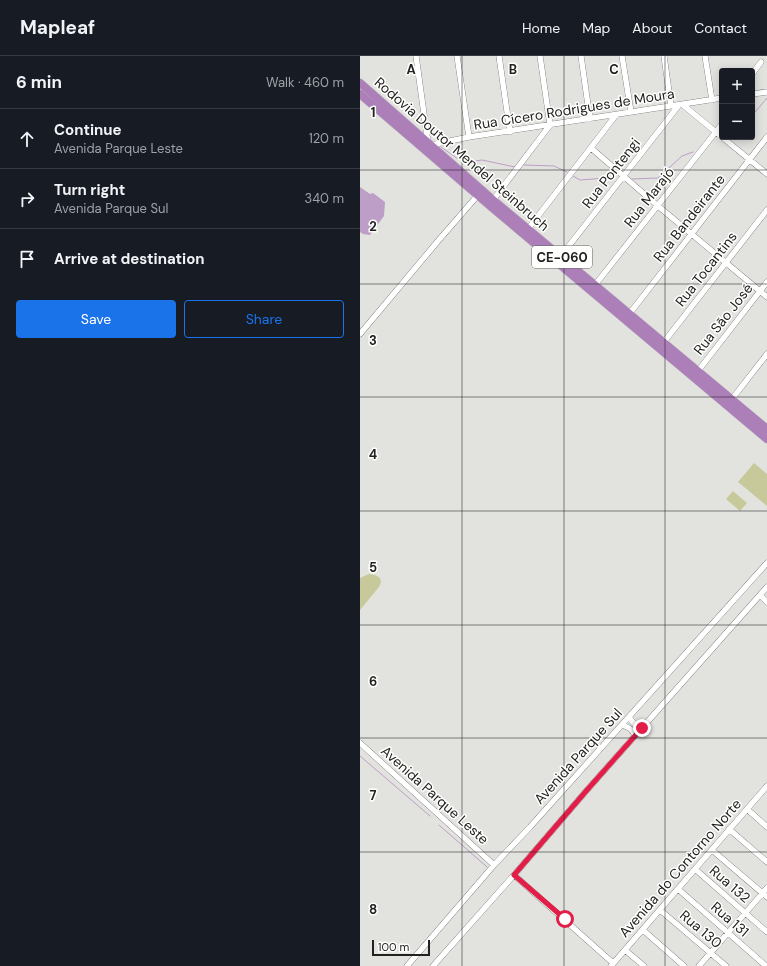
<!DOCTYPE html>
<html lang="en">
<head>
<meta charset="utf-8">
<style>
	:root { --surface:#171b24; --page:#20242c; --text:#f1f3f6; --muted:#9ea1a6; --line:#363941; --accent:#1a73e8 }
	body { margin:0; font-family:"DM Sans",sans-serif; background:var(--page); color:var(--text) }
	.controls { position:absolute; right:12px; top:12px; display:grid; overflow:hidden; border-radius:4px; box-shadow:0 2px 10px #0003 }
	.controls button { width:36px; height:36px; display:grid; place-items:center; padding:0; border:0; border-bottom:1px solid var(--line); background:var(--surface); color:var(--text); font:20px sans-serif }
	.scale { position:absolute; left:12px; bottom:10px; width:58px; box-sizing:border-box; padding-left:4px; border:2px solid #222220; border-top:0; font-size:11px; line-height:14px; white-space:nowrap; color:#222220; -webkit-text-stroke:3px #fffffe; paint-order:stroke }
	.stop { position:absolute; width:12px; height:12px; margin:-9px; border:3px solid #e11d48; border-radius:50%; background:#fff }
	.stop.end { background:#e11d48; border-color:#fff; box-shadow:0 1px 4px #0008 }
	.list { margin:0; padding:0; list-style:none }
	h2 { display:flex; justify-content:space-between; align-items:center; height:52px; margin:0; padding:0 16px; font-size:17px }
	h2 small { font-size:13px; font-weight:400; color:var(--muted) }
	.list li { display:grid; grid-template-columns:26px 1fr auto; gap:12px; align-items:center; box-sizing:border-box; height:60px; padding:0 16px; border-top:1px solid var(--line) }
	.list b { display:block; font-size:15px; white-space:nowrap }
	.list p { margin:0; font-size:13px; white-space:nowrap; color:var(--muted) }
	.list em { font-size:13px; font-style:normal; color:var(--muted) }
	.actions { display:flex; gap:8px; padding:12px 16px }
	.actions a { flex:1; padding:9px 0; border:1px solid var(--accent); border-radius:4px; text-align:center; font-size:14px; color:var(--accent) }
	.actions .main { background:var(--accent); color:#fff }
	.icon { flex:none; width:22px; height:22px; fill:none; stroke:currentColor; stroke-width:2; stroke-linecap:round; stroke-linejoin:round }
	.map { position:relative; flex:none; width:407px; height:910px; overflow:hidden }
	header { display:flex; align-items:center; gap:24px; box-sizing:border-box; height:56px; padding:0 20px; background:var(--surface); border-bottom:1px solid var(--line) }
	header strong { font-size:19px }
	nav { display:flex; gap:22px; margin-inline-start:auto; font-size:14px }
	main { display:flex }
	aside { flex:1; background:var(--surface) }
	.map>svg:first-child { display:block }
	.green { fill:#c7c99b }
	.water { fill:#bd9ec6 }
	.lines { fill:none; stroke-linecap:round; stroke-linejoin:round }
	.stream { stroke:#bd9ec6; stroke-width:1 }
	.minor-casing { stroke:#595a56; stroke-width:6 }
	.highway-casing { stroke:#c1c1c1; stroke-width:9 }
	.minor { stroke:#fff; stroke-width:5.5 }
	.highway { stroke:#ac7fb9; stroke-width:8 }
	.route { stroke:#e11d48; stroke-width:5 }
	.grid { fill:none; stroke:#222220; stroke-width:1; stroke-opacity:0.55 }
	.labels { text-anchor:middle; stroke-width:3; stroke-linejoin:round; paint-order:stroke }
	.shield { fill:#fffffe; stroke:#646463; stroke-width:1 }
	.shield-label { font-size:13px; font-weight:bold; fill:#222220 }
	.street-label { font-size:14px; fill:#222220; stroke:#fffffe }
	.grid-label { font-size:13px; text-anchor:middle; font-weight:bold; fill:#222220; stroke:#fffffe; stroke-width:3; stroke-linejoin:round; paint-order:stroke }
</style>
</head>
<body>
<header>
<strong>Mapleaf</strong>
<nav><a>Home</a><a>Map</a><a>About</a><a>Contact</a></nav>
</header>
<main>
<aside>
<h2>6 min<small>Walk · 460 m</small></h2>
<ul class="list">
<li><svg class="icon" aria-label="ahead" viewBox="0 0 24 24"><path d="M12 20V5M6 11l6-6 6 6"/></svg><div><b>Continue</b><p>Avenida Parque Leste</p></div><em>120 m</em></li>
<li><svg class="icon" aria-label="right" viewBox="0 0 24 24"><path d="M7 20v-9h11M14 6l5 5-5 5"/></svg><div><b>Turn right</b><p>Avenida Parque Sul</p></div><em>340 m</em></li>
<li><svg class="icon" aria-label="arrive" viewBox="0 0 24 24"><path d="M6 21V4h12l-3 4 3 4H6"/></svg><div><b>Arrive at destination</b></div></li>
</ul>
<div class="actions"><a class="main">Save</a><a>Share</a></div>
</aside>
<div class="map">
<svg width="407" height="910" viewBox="0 0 407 910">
	<rect width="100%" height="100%" fill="#e2e3df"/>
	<path class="green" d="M394 407 407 418V450L378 426Z
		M373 435 387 447 380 455 366 443Z
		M9 518 15 519 20 522 21 526 19 531 0 554V522Z"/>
	<path class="water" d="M0 131 10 138 13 137 25 146 24 160 10 179 3 178 0 176Z"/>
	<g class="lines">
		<path class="stream" d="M392 58 396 55 407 42
			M81 91 98 103 109 106 122 104 155 111
			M164 109 194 110 207 116
			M213 120 220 124 246 122
			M272 123 298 122 322 100 333 96
			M0 700 70 760
			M79 769 127 811"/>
		<defs>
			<path id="minor" d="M56 0 68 87
				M97 0 109 81
				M139 0 150 76
				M221 0 230 63
				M262 0 271 56
				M304 0 311 50
				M345 0 352 44
				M392 18 401 6
				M392 38 407 36
				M323 49 362 81
				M362 81 407 118
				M71 89 109 81 362 42
				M231 92 298 150 407 241
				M133 144 190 69 180 0
				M168 173 256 59
				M201 200 319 49
				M235 229 362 68
				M270 257 407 81
				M0 278 78 185 118 139
				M304 286 407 154
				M338 315 407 226
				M372 343 407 298
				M400 539 407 546
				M269 661C272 666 276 671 282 672
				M262 669C268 671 273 673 275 680
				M0 687 134 809
				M387 753 407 771
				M369 773 407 806
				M352 794 407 841
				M335 813 407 876
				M154 819 253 907
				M318 833 406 910
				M300 854 366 910
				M283 874 324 910
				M265 894 284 910
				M47 910 134 809 170 771 407 507
				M73 910 154 819 227 734 407 531
				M251 910 407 730
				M339 910 407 832"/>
			<path id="highway" d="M0 27 133 144 407 373
				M0 38 135 154 407 383"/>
		</defs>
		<use href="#minor" class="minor-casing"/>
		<use href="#highway" class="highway-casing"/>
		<use href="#minor" class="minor"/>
		<use href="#highway" class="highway"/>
	</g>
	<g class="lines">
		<path class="route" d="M205 863 154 819 227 734 282 672"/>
	</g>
	<path class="grid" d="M102 0V910M204 0V910M305 0V910M0 114H407M0 228H407M0 341H407M0 455H407M0 569H407M0 682H407M0 796H407"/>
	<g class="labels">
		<rect class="shield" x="172" y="190" width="60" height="22" rx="3"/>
		<g class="shield-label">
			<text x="202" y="206">CE-060</text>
		</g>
		<g class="street-label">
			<text transform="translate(214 53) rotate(-9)" y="5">Rua Cícero Rodrigues de Moura</text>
			<text transform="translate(102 98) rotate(41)" y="5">Rodovia Doutor Mendel Steinbruch</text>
			<text transform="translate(251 117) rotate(-52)" y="5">Rua Pontengi</text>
			<text transform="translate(289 141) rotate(-52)" y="5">Rua Marajó</text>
			<text transform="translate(329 162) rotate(-52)" y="5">Rua Bandeirante</text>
			<text transform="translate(346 213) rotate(-52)" y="5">Rua Tocantins</text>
			<text transform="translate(363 263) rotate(-52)" y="5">Rua São José</text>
			<text transform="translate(218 700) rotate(-48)" y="5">Avenida Parque Sul</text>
			<text transform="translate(75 739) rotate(42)" y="5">Avenida Parque Leste</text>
			<text transform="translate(320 812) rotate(-49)" y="5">Avenida do Contorno Norte</text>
			<text transform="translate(370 828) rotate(41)" y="5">Rua 132</text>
			<text transform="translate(370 863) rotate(41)" y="5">Rua 131</text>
			<text transform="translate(341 873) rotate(40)" y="5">Rua 130</text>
		</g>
	</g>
	<g class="grid-label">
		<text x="51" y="18">A</text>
		<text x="153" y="18">B</text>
		<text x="254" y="18">C</text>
		<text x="13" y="61">1</text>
		<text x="13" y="175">2</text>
		<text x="13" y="289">3</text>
		<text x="13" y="403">4</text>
		<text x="13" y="516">5</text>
		<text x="13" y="630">6</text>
		<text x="13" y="744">7</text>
		<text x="13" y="858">8</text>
	</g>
</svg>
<div class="controls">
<button>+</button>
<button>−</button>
</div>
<div class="scale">100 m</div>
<div class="stop" style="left:205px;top:863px"></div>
<div class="stop end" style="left:282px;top:672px"></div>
</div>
</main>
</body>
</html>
